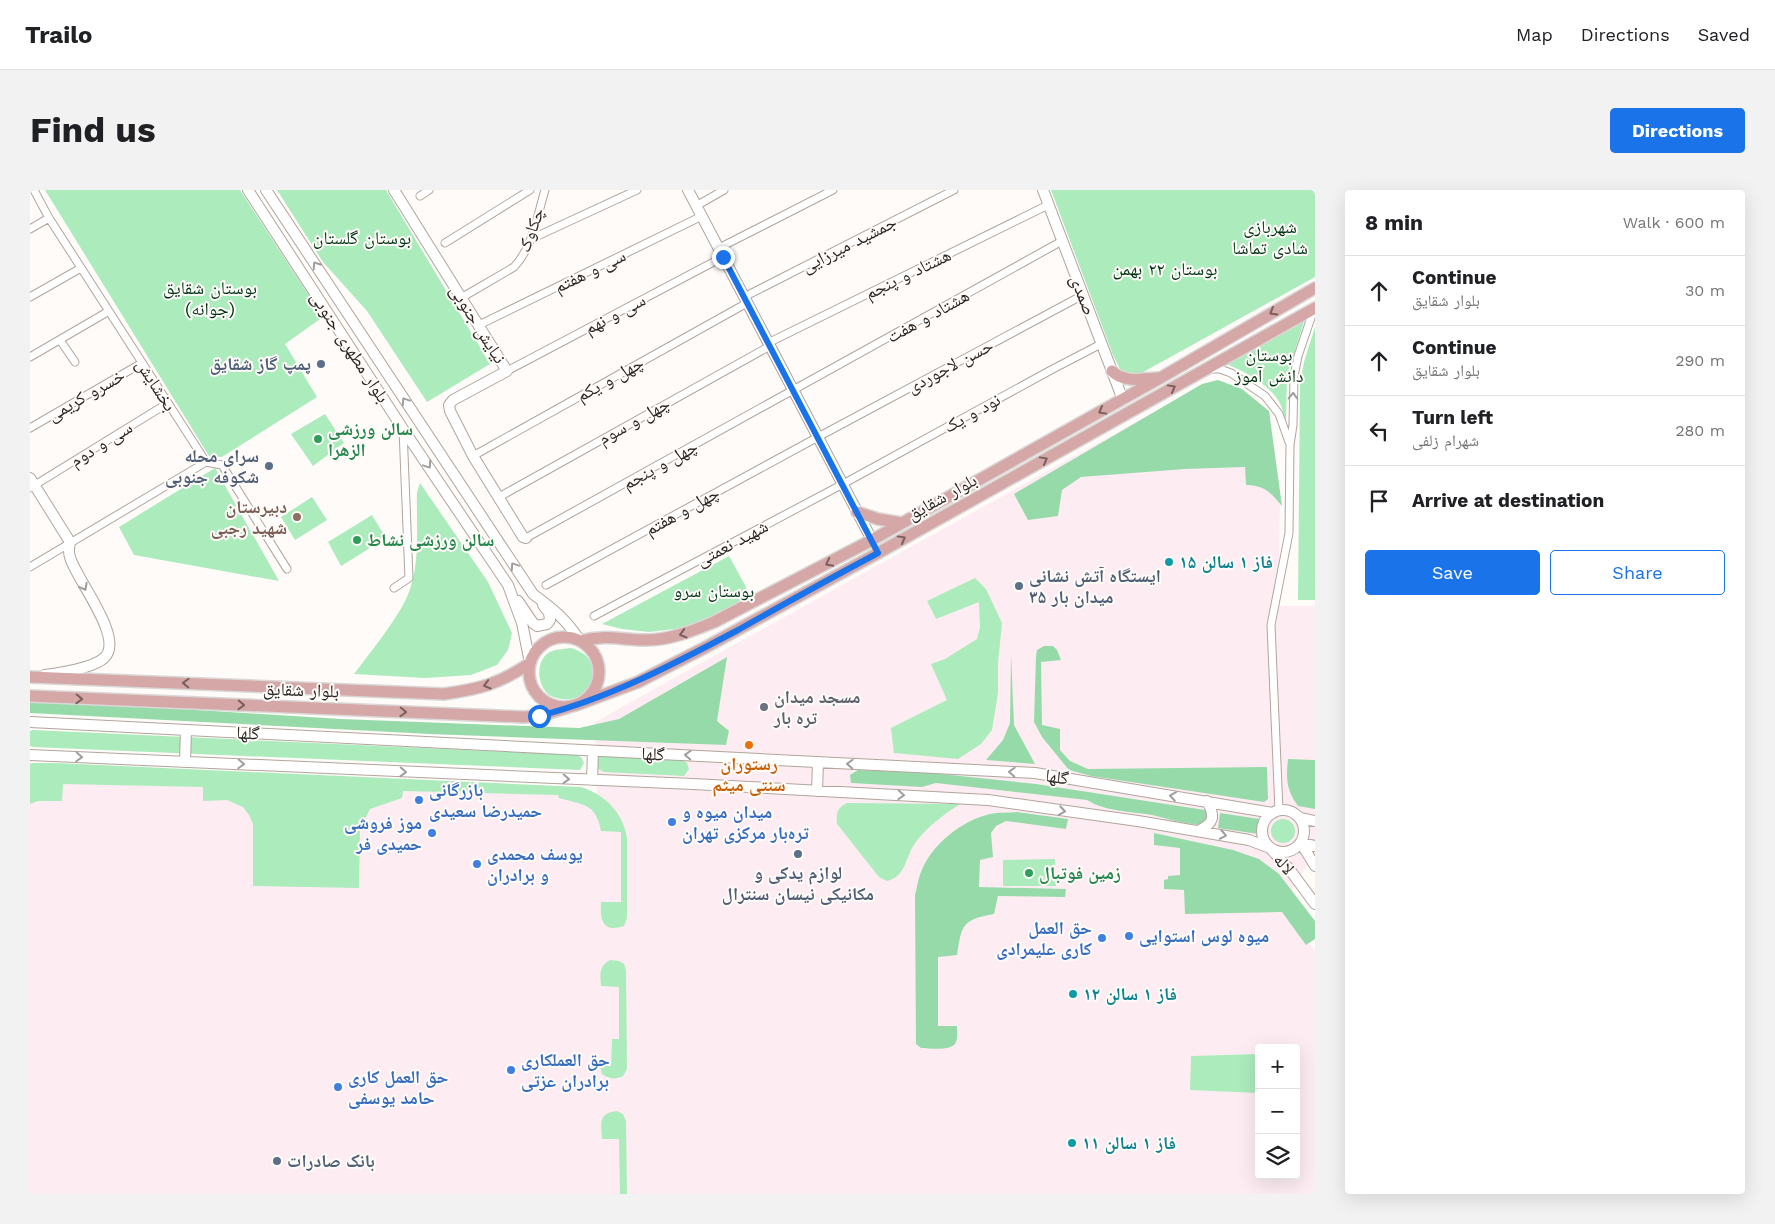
<!DOCTYPE html>
<html lang="en">
<head>
<meta charset="utf-8">
<style>
	:root { --surface:#fff; --page:#f2f2f2; --text:#202124; --muted:#757577; --line:#e0e0e0; --accent:#1a73e8 }
	body { margin:0; font-family:"Work Sans","Noto Naskh Arabic",sans-serif; background:var(--page); color:var(--text) }
	.controls { position:absolute; right:15px; bottom:15px; display:grid; overflow:hidden; border-radius:5px; box-shadow:0 5px 20px #0002 }
	.controls button { width:45px; height:45px; display:grid; place-items:center; padding:0; border:0; border-bottom:1px solid var(--line); background:var(--surface); color:var(--text); font:25px sans-serif }
	.stop { position:absolute; width:15px; height:15px; margin:-11px; border:4px solid #1a73e8; border-radius:50%; background:#fff }
	.stop.end { background:#1a73e8; border-color:#fff; box-shadow:0 1px 5px #0008 }
	.list { margin:0; padding:0; list-style:none }
	h2 { display:flex; justify-content:space-between; align-items:center; height:65px; margin:0; padding:0 20px; font-size:21px }
	h2 small { font-size:16px; font-weight:400; color:var(--muted) }
	.list li { display:grid; grid-template-columns:32px 1fr auto; gap:15px; align-items:center; box-sizing:border-box; height:70px; padding:0 20px; border-top:1px solid var(--line) }
	.list b { display:block; font-size:19px; white-space:nowrap }
	.list p { margin:0; font-size:16px; white-space:nowrap; color:var(--muted) }
	.list em { font-size:16px; font-style:normal; color:var(--muted) }
	.actions { display:flex; gap:10px; padding:15px 20px }
	.actions a { flex:1; padding:11px 0; border:1px solid var(--accent); border-radius:5px; text-align:center; font-size:18px; color:var(--accent) }
	.actions .main { background:var(--accent); color:#fff }
	.icon { flex:none; width:28px; height:28px; fill:none; stroke:currentColor; stroke-width:2; stroke-linecap:round; stroke-linejoin:round }
	.map { position:relative; flex:none; width:1285px; height:1004px; overflow:hidden; border-radius:5px }
	header { display:flex; align-items:center; gap:30px; box-sizing:border-box; height:70px; padding:0 25px; background:var(--surface); border-bottom:1px solid var(--line) }
	header strong { font-size:24px }
	nav { display:flex; gap:28px; margin-inline-start:auto; font-size:18px }
	.intro { display:flex; align-items:center; justify-content:space-between; box-sizing:border-box; height:120px; padding:0 30px }
	h1 { margin:0; font-size:35px }
	.button { padding:12px 22px; border-radius:5px; background:var(--accent); color:#fff; font-size:18px; font-weight:700 }
	main { display:flex; gap:30px; padding:0 30px }
	aside { flex:1; background:var(--surface); border-radius:5px; box-shadow:0 5px 20px #0002 }
	.map>svg:first-child { display:block }
	.commercial { fill:#fdedf2; fill-rule:evenodd }
	.green { fill:#acebbc }
	.forest { fill:#97daa9 }
	.lines { fill:none; stroke-linecap:round; stroke-linejoin:round }
	.street-casing { stroke:#b1a59d; stroke-width:9 }
	.secondary-casing { stroke:#b1a59d; stroke-width:12 }
	.primary-casing { stroke:#d9d8d7; stroke-width:14 }
	.street { stroke:#fff; stroke-width:7 }
	.secondary { stroke:#fff; stroke-width:10 }
	.primary { stroke:#d6a7a7; stroke-width:11 }
	.oneway { stroke:#a09d9c }
	.oneway2 { stroke:#78605e }
	.route { stroke:#1a73e8; stroke-width:6 }
	.service-dot { fill:#5c6f8a; stroke:#fefbf9; stroke-width:2 }
	.leisure-dot { fill:#2e9e5b; stroke:#fefbf9; stroke-width:2 }
	.education-dot { fill:#8d6e63; stroke:#fefbf9; stroke-width:2 }
	.culture-dot { fill:#0f9aa8; stroke:#fefbf9; stroke-width:2 }
	.worship-dot { fill:#6b7280; stroke:#fefbf9; stroke-width:2 }
	.food-dot { fill:#e8710a; stroke:#fefbf9; stroke-width:2 }
	.shop-dot { fill:#3f7fe0; stroke:#fefbf9; stroke-width:2 }
	.labels { text-anchor:middle; stroke-width:4; stroke-linejoin:round; paint-order:stroke }
	.park-label { font-size:18px; fill:#003315; stroke:#fefbf9 }
	.street-label { font-size:18px; fill:#2b2623; stroke:#fefbf9 }
	.service-label { font-size:18px; font-weight:bold; fill:#4e5e75; stroke:#fefbf9; text-anchor:end }
	.leisure-label { font-size:18px; font-weight:bold; fill:#27864d; stroke:#fefbf9; text-anchor:start }
	.education-label { font-size:18px; font-weight:bold; fill:#785e54; stroke:#fefbf9; text-anchor:end }
	.culture-label { font-size:18px; font-weight:bold; fill:#0d838f; stroke:#fefbf9; text-anchor:start }
	.worship-label { font-size:18px; font-weight:bold; fill:#5b616d; stroke:#fefbf9; text-anchor:start }
	.food-label { font-size:18px; font-weight:bold; fill:#c56008; stroke:#fefbf9 }
	.shop-label { font-size:18px; font-weight:bold; fill:#366cbe; stroke:#fefbf9; text-anchor:start }
</style>
</head>
<body>
<header>
<strong>Trailo</strong>
<nav><a>Map</a><a>Directions</a><a>Saved</a></nav>
</header>
<div class="intro"><h1>Find us</h1><a class="button">Directions</a></div>
<main>
<div class="map">
<svg width="1285" height="1004" viewBox="0 0 1285 1004">
	<rect width="100%" height="100%" fill="#fefbf9"/>
	<path class="commercial" d="M1229 213 1250 314 1248 416H1285V661L1254 715 1285 761V1004H0V577L567 604 565 532 1126 221ZM1229 858H1266V985H1229Z"/>
	<path class="green" d="M15 0H210L293 127 255 154 287 207 192 267 179 266Z
		M247 0H356L460 174 397 212 337 121 293 72Z
		M1021 0H1285V87L1108 185 1092 183 1083 165Z
		M1274 132 1257 185 1256 232C1254 225 1252 216 1248 210 1237 193 1215 182 1197 174Z
		M1285 137V410H1268L1270 194 1274 172Z
		M295 224 314 253 283 276 261 244Z
		M185 278 249 391 104 365 89 337Z
		M390 293 458 392 482 443 478 460 467 475 441 485 395 488 324 484C340 463 360 438 373 415 392 382 386 339 387 302Z
		M282 307 297 330 265 350 251 327Z
		M342 325 356 348 311 376 298 352Z
		M699 366 716 397 714 411 670 434 645 439 619 442 592 439 572 434Z
		M945 388 956 399 972 433 968 473V503L962 540 951 554 928 569 864 563 861 538 917 510 901 474 915 469 947 449 950 437 949 412 906 429 897 411Z
		M541 458C581 469 562 518 527 508 523 507 519 506 517 503 506 492 506 467 522 461 528 459 535 459 541 458Z
		M3 540 547 565 552 568 554 573 550 580 3 557 0 556V541Z
		M572 565 652 570 657 573 659 579 654 586 574 582 567 578V569Z
		M2 573H25L551 597C576 605 593 623 597 648V728L594 736C572 743 570 730 571 712H591V642L571 641C566 613 553 615 529 608L528 605 373 601 372 608 340 619 330 639 329 698 223 696V634L219 625 213 617 197 610 173 611V597L33 594 32 611H8L0 614V574Z
		M817 613 930 614C913 625 898 636 886 652 874 668 877 686 857 691L849 687 807 634C806 623 807 618 817 613Z
		M1241 641a12 12 0 1 1 24 0a12 12 0 1 1-24 0Z
		M1025 669 1026 696H973V670Z
		M580 770 589 771 594 774 596 780 597 879 593 886C585 890 579 889 572 884L570 876H581L582 849H589V797L571 796C570 784 569 776 580 770Z
		M1229 864V903L1160 900 1161 866Z
		M587 921 593 924 596 931 597 1004H590L589 949H572C571 933 568 923 587 921Z"/>
	<path class="forest" d="M1188 190 1212 199 1239 221 1252 316C1239 302 1237 296 1216 295L1215 277 1155 279 1051 287 1032 300 1028 326 998 330 984 304 1172 194Z
		M1014 456H1023L1027 460 1031 470 1011 472 1012 535 1030 539V560L1040 571 1058 579 1237 577 1238 609 1234 612 1061 586 1039 580 1012 547 1004 532 1006 466 1007 460Z
		M981 464 984 535 1005 574 956 570 973 550 980 533Z
		M697 467 687 531 699 541 696 555 400 544 0 523V512H42L311 529 549 538 589 529Z
		M1258 569 1285 570V619L1268 616C1256 600 1256 588 1258 569Z
		M828 580 901 583 1006 594 1175 620 1179 626 1172 635C1155 634 1138 629 1122 625 1100 621 1076 622 1057 610L906 593 892 597 821 593 820 585Z
		M987 622 1038 629 1036 639 976 631 966 636 961 643 963 667 950 670 949 697 1036 699 1035 707 968 706 964 724C932 730 932 734 927 765L908 767V836H927C927 840 928 848 926 852 922 862 900 858 891 858L886 854 885 705C887 698 888 689 891 682 902 654 931 631 960 624 968 622 978 623 987 622Z
		M1190 623 1230 629 1228 644 1188 638Z
		M1124 643 1203 660 1229 669 1249 684 1285 731V749L1276 755 1252 722 1155 724 1154 700 1134 699V690L1138 689V686L1150 685V658L1124 655Z"/>
	<g class="lines">
		<defs>
			<path id="street" d="M4 0 19 28 176 272 192 275 257 379
				M390 6 399 0
				M666 16 694 0
				M0 39 19 28
				M501 49 607 0
				M415 53 500 0
				M689 58 803 0
				M0 107 51 78
				M714 107 924 0
				M431 108 484 77C503 57 507 26 515 0
				M449 135 672 26
				M30 150 45 172
				M738 153 1018 15
				M0 167 79 121
				M1179 179H1190L1201 183 1235 206 1249 224 1259 252
				M477 181 693 67
				M0 238 112 173
				M443 266 717 113
				M0 298 138 213
				M469 307 740 156
				M496 348 1032 51
				M0 377 176 272
				M516 395 788 247 1053 105
				M364 398 379 388 373 239
				M564 426 813 294 1021 180 1071 154
				M1249 620 1241 435 1259 343 1260 255 1263 235 1264 186 1268 166 1284 119"/>
			<path id="secondary" d="M218 0 373 239 478 395 492 433 500 473
				M236 0 503 404C522 418 537 430 550 451
				M364 0 477 181 423 210 419 215 420 221 443 266 493 347 496 348
				M658 0 842 350
				M1013 0 1093 210
				M0 288 40 352C39 357 38 362 40 367 45 388 96 449 74 468 63 478 30 483 15 485
				M488 411 503 433 507 436 517 434 520 430 519 423 513 415
				M0 532 1005 583 1243 623
				M0 565 663 594 958 610 1108 631 1219 650 1240 658 1260 680 1285 714
				M155 572 156 540
				M562 590 563 561
				M787 601 788 572
				M1232 641a21 21 0 1 1 42 0a21 21 0 1 1-42 0Z
				M1270 628 1285 631
				M1168 641C1185 633 1185 626 1177 611
				M1271 653 1285 676
				M1271 653 1285 656"/>
			<path id="primary" d="M1082 181C1093 193 1113 189 1128 188
				M827 322 848 329 872 333
				M499 482a35 35 0 1 1 70 0a35 35 0 1 1-70 0Z
				M550 451C575 444 591 450 616 450 640 450 662 441 684 432L842 350 1132 187 1285 98
				M0 487 414 504C450 499 469 494 500 473
				M0 506 493 527 509 526 539 517
				M549 514 608 492 676 457 848 363 1285 118"/>
		</defs>
		<use href="#street" class="street-casing"/>
		<use href="#secondary" class="secondary-casing"/>
		<use href="#primary" class="primary-casing"/>
		<use href="#street" class="street"/>
		<use href="#secondary" class="secondary"/>
		<use href="#primary" class="primary"/>
	</g>
	<defs><path id="oneway-chevron" d="M-2-3.5L2.5 0L-2 3.5" fill="none" stroke-width="1.6" stroke-linecap="round" stroke-linejoin="round" transform="scale(1.25)"/></defs>
	<g class="oneway">
		<use href="#oneway-chevron" transform="translate(286 75) rotate(-123)"/>
		<use href="#oneway-chevron" transform="translate(1263 206) rotate(-89)"/>
		<use href="#oneway-chevron" transform="translate(375 211) rotate(-124)"/>
		<use href="#oneway-chevron" transform="translate(398 275) rotate(56)"/>
		<use href="#oneway-chevron" transform="translate(484 376) rotate(-124)"/>
		<use href="#oneway-chevron" transform="translate(54 397) rotate(61)"/>
		<use href="#oneway-chevron" transform="translate(658 565) rotate(-177)"/>
		<use href="#oneway-chevron" transform="translate(49 567) rotate(3)"/>
		<use href="#oneway-chevron" transform="translate(211 574) rotate(3)"/>
		<use href="#oneway-chevron" transform="translate(820 574) rotate(-177)"/>
		<use href="#oneway-chevron" transform="translate(373 582) rotate(3)"/>
		<use href="#oneway-chevron" transform="translate(982 582) rotate(-177)"/>
		<use href="#oneway-chevron" transform="translate(536 589) rotate(3)"/>
		<use href="#oneway-chevron" transform="translate(871 605) rotate(3)"/>
		<use href="#oneway-chevron" transform="translate(1143 606) rotate(-171)"/>
		<use href="#oneway-chevron" transform="translate(1032 621) rotate(9)"/>
		<use href="#oneway-chevron" transform="translate(1193 645) rotate(11)"/>
	</g>
	<g class="oneway2">
		<use href="#oneway-chevron" transform="translate(1243 122) rotate(150)"/>
		<use href="#oneway-chevron" transform="translate(1142 198) rotate(-29)"/>
		<use href="#oneway-chevron" transform="translate(1072 221) rotate(151)"/>
		<use href="#oneway-chevron" transform="translate(1014 270) rotate(-29)"/>
		<use href="#oneway-chevron" transform="translate(872 349) rotate(-29)"/>
		<use href="#oneway-chevron" transform="translate(799 373) rotate(153)"/>
		<use href="#oneway-chevron" transform="translate(653 444) rotate(164)"/>
		<use href="#oneway-chevron" transform="translate(156 493) rotate(-178)"/>
		<use href="#oneway-chevron" transform="translate(457 495) rotate(164)"/>
		<use href="#oneway-chevron" transform="translate(49 509) rotate(2)"/>
		<use href="#oneway-chevron" transform="translate(211 515) rotate(2)"/>
		<use href="#oneway-chevron" transform="translate(373 522) rotate(2)"/>
	</g>
	<g class="lines">
		<path class="route" d="M509 526C580 508 644 474 708 440 754 414 801 388 848 363L693 67"/>
	</g>
	<g class="service-dot">
		<circle cx="291" cy="174" r="5"/>
		<circle cx="239" cy="276" r="5"/>
		<circle cx="989" cy="396" r="5"/>
		<circle cx="768" cy="664" r="5"/>
		<circle cx="247" cy="971" r="5"/>
	</g>
	<g class="leisure-dot">
		<circle cx="288" cy="249" r="5"/>
		<circle cx="327" cy="350" r="5"/>
		<circle cx="999" cy="683" r="5"/>
	</g>
	<circle class="education-dot" cx="267" cy="327" r="5"/>
	<g class="culture-dot">
		<circle cx="1139" cy="372" r="5"/>
		<circle cx="1043" cy="804" r="5"/>
		<circle cx="1042" cy="953" r="5"/>
	</g>
	<circle class="worship-dot" cx="734" cy="517" r="5"/>
	<circle class="food-dot" cx="719" cy="555" r="5"/>
	<g class="shop-dot">
		<circle cx="389" cy="610" r="5"/>
		<circle cx="642" cy="632" r="5"/>
		<circle cx="402" cy="643" r="5"/>
		<circle cx="447" cy="674" r="5"/>
		<circle cx="1099" cy="746" r="5"/>
		<circle cx="1072" cy="748" r="5"/>
		<circle cx="481" cy="880" r="5"/>
		<circle cx="308" cy="897" r="5"/>
	</g>
	<g class="labels">
		<g class="park-label">
			<text x="1240" y="43">شهربازی<tspan x="1240" dy="21">شادی تماشا</tspan></text>
			<text x="332" y="54">بوستان گلستان</text>
			<text x="1135" y="85">بوستان ۲۲ بهمن</text>
			<text x="180" y="104">بوستان شقایق<tspan x="180" dy="21">(جوانه)</tspan></text>
			<text x="1239" y="171">بوستان<tspan x="1239" dy="21">دانش آموز</tspan></text>
			<text x="684" y="407">بوستان سرو</text>
		</g>
		<g class="street-label">
			<text transform="translate(501 40) rotate(-70)" y="6">چکاوک</text>
			<text transform="translate(819 54) rotate(-27)" y="6">جمشید میرزایی</text>
			<text transform="translate(560 81) rotate(-26)" y="6">سی و هفتم</text>
			<text transform="translate(878 84) rotate(-26)" y="6">هشتاد و پنجم</text>
			<text transform="translate(1053 105) rotate(69)" y="6">صمدی</text>
			<text transform="translate(585 124) rotate(-28)" y="6">سی و نهم</text>
			<text transform="translate(898 126) rotate(-29)" y="6">هشتاد و هفت</text>
			<text transform="translate(448 134) rotate(58)" y="6">نیایش جنوبی</text>
			<text transform="translate(320 157) rotate(57)" y="6">بلوار مطهری جنوبی</text>
			<text transform="translate(920 176) rotate(-28)" y="6">حسن لاجوردی</text>
			<text transform="translate(580 189) rotate(-29)" y="6">چهل و یکم</text>
			<text transform="translate(126 195) rotate(57)" y="6">بخشایش</text>
			<text transform="translate(56 205) rotate(-30)" y="6">خسرو کریمی</text>
			<text transform="translate(942 223) rotate(-29)" y="6">نود و یک</text>
			<text transform="translate(604 231) rotate(-29)" y="6">چهل و سوم</text>
			<text transform="translate(71 254) rotate(-32)" y="6">سی و دوم</text>
			<text transform="translate(630 275) rotate(-29)" y="6">چهل و پنجم</text>
			<text transform="translate(912 307) rotate(-29)" y="6">بلوار شقایق</text>
			<text transform="translate(652 321) rotate(-29)" y="6">چهل و هفتم</text>
			<text transform="translate(702 353) rotate(-28)" y="6">شهید نعمتی</text>
			<text transform="translate(271 500) rotate(2)" y="6">بلوار شقایق</text>
			<text transform="translate(218 543) rotate(3)" y="6">گلها</text>
			<text transform="translate(623 564) rotate(3)" y="6">گلها</text>
			<text transform="translate(1027 587) rotate(9)" y="6">گلها</text>
			<text transform="translate(1254 674) rotate(49)" y="6">لاله</text>
		</g>
		<g class="service-label">
			<text x="281" y="180">پمپ گاز شقایق</text>
			<text x="229" y="272">سرای محله<tspan x="229" dy="21">شکوفه جنوبی</tspan></text>
			<text x="999" y="392" text-anchor="start">ایستگاه آتش نشانی<tspan x="999" dy="21">۳۵ میدان بار</tspan></text>
			<text x="768" y="689" text-anchor="middle">لوازم یدکی و<tspan x="768" dy="21">مکانیکی نیسان سنترال</tspan></text>
			<text x="257" y="977" text-anchor="start">بانک صادرات</text>
		</g>
		<g class="leisure-label">
			<text x="298" y="245">سالن ورزشی<tspan x="298" dy="21">الزهرا</tspan></text>
			<text x="337" y="356">سالن ورزشی نشاط</text>
			<text x="1009" y="689">زمین فوتبال</text>
		</g>
		<g class="education-label">
			<text x="257" y="323">دبیرستان<tspan x="257" dy="21">شهید رجبی</tspan></text>
		</g>
		<g class="culture-label">
			<text x="1149" y="378">فاز ۱ سالن ۱۵</text>
			<text x="1053" y="810">فاز ۱ سالن ۱۲</text>
			<text x="1052" y="959">فاز ۱ سالن ۱۱</text>
		</g>
		<g class="worship-label">
			<text x="744" y="513">مسجد میدان<tspan x="744" dy="21">تره بار</tspan></text>
		</g>
		<g class="food-label">
			<text x="719" y="580">رستوران<tspan x="719" dy="21">سنتی میثم</tspan></text>
		</g>
		<g class="shop-label">
			<text x="399" y="606">بازرگانی<tspan x="399" dy="21">حمیدرضا سعیدی</tspan></text>
			<text x="652" y="628">میدان میوه و<tspan x="652" dy="21">تره‌بار مرکزی تهران</tspan></text>
			<text x="392" y="639" text-anchor="end">موز فروشی<tspan x="392" dy="21">حمیدی فر</tspan></text>
			<text x="457" y="670">یوسف محمدی<tspan x="457" dy="21">و برادران</tspan></text>
			<text x="1062" y="744" text-anchor="end">حق العمل<tspan x="1062" dy="21">کاری علیمرادی</tspan></text>
			<text x="1109" y="752">میوه لوس استوایی</text>
			<text x="491" y="876">حق العملکاری<tspan x="491" dy="21">برادران عزتی</tspan></text>
			<text x="318" y="893">حق العمل کاری<tspan x="318" dy="21">حامد یوسفی</tspan></text>
		</g>
	</g>
</svg>
<div class="controls">
<button>+</button>
<button>−</button>
<button><svg class="icon" aria-label="layers" viewBox="0 0 24 24"><path d="M12 4l9 5-9 5-9-5zM3 14l9 5 9-5"/></svg></button>
</div>
<div class="stop" style="left:509px;top:526px"></div>
<div class="stop end" style="left:693px;top:67px"></div>
</div>
<aside>
<h2>8 min<small>Walk · 600 m</small></h2>
<ul class="list">
<li><svg class="icon" aria-label="ahead" viewBox="0 0 24 24"><path d="M12 20V5M6 11l6-6 6 6"/></svg><div><b>Continue</b><p>بلوار شقایق</p></div><em>30 m</em></li>
<li><svg class="icon" aria-label="ahead" viewBox="0 0 24 24"><path d="M12 20V5M6 11l6-6 6 6"/></svg><div><b>Continue</b><p>بلوار شقایق</p></div><em>290 m</em></li>
<li><svg class="icon" aria-label="left" viewBox="0 0 24 24"><path d="M17 20v-9H6M10 6l-5 5 5 5"/></svg><div><b>Turn left</b><p>شهرام زلفی</p></div><em>280 m</em></li>
<li><svg class="icon" aria-label="arrive" viewBox="0 0 24 24"><path d="M6 21V4h12l-3 4 3 4H6"/></svg><div><b>Arrive at destination</b></div></li>
</ul>
<div class="actions"><a class="main">Save</a><a>Share</a></div>
</aside>
</main>
</body>
</html>
